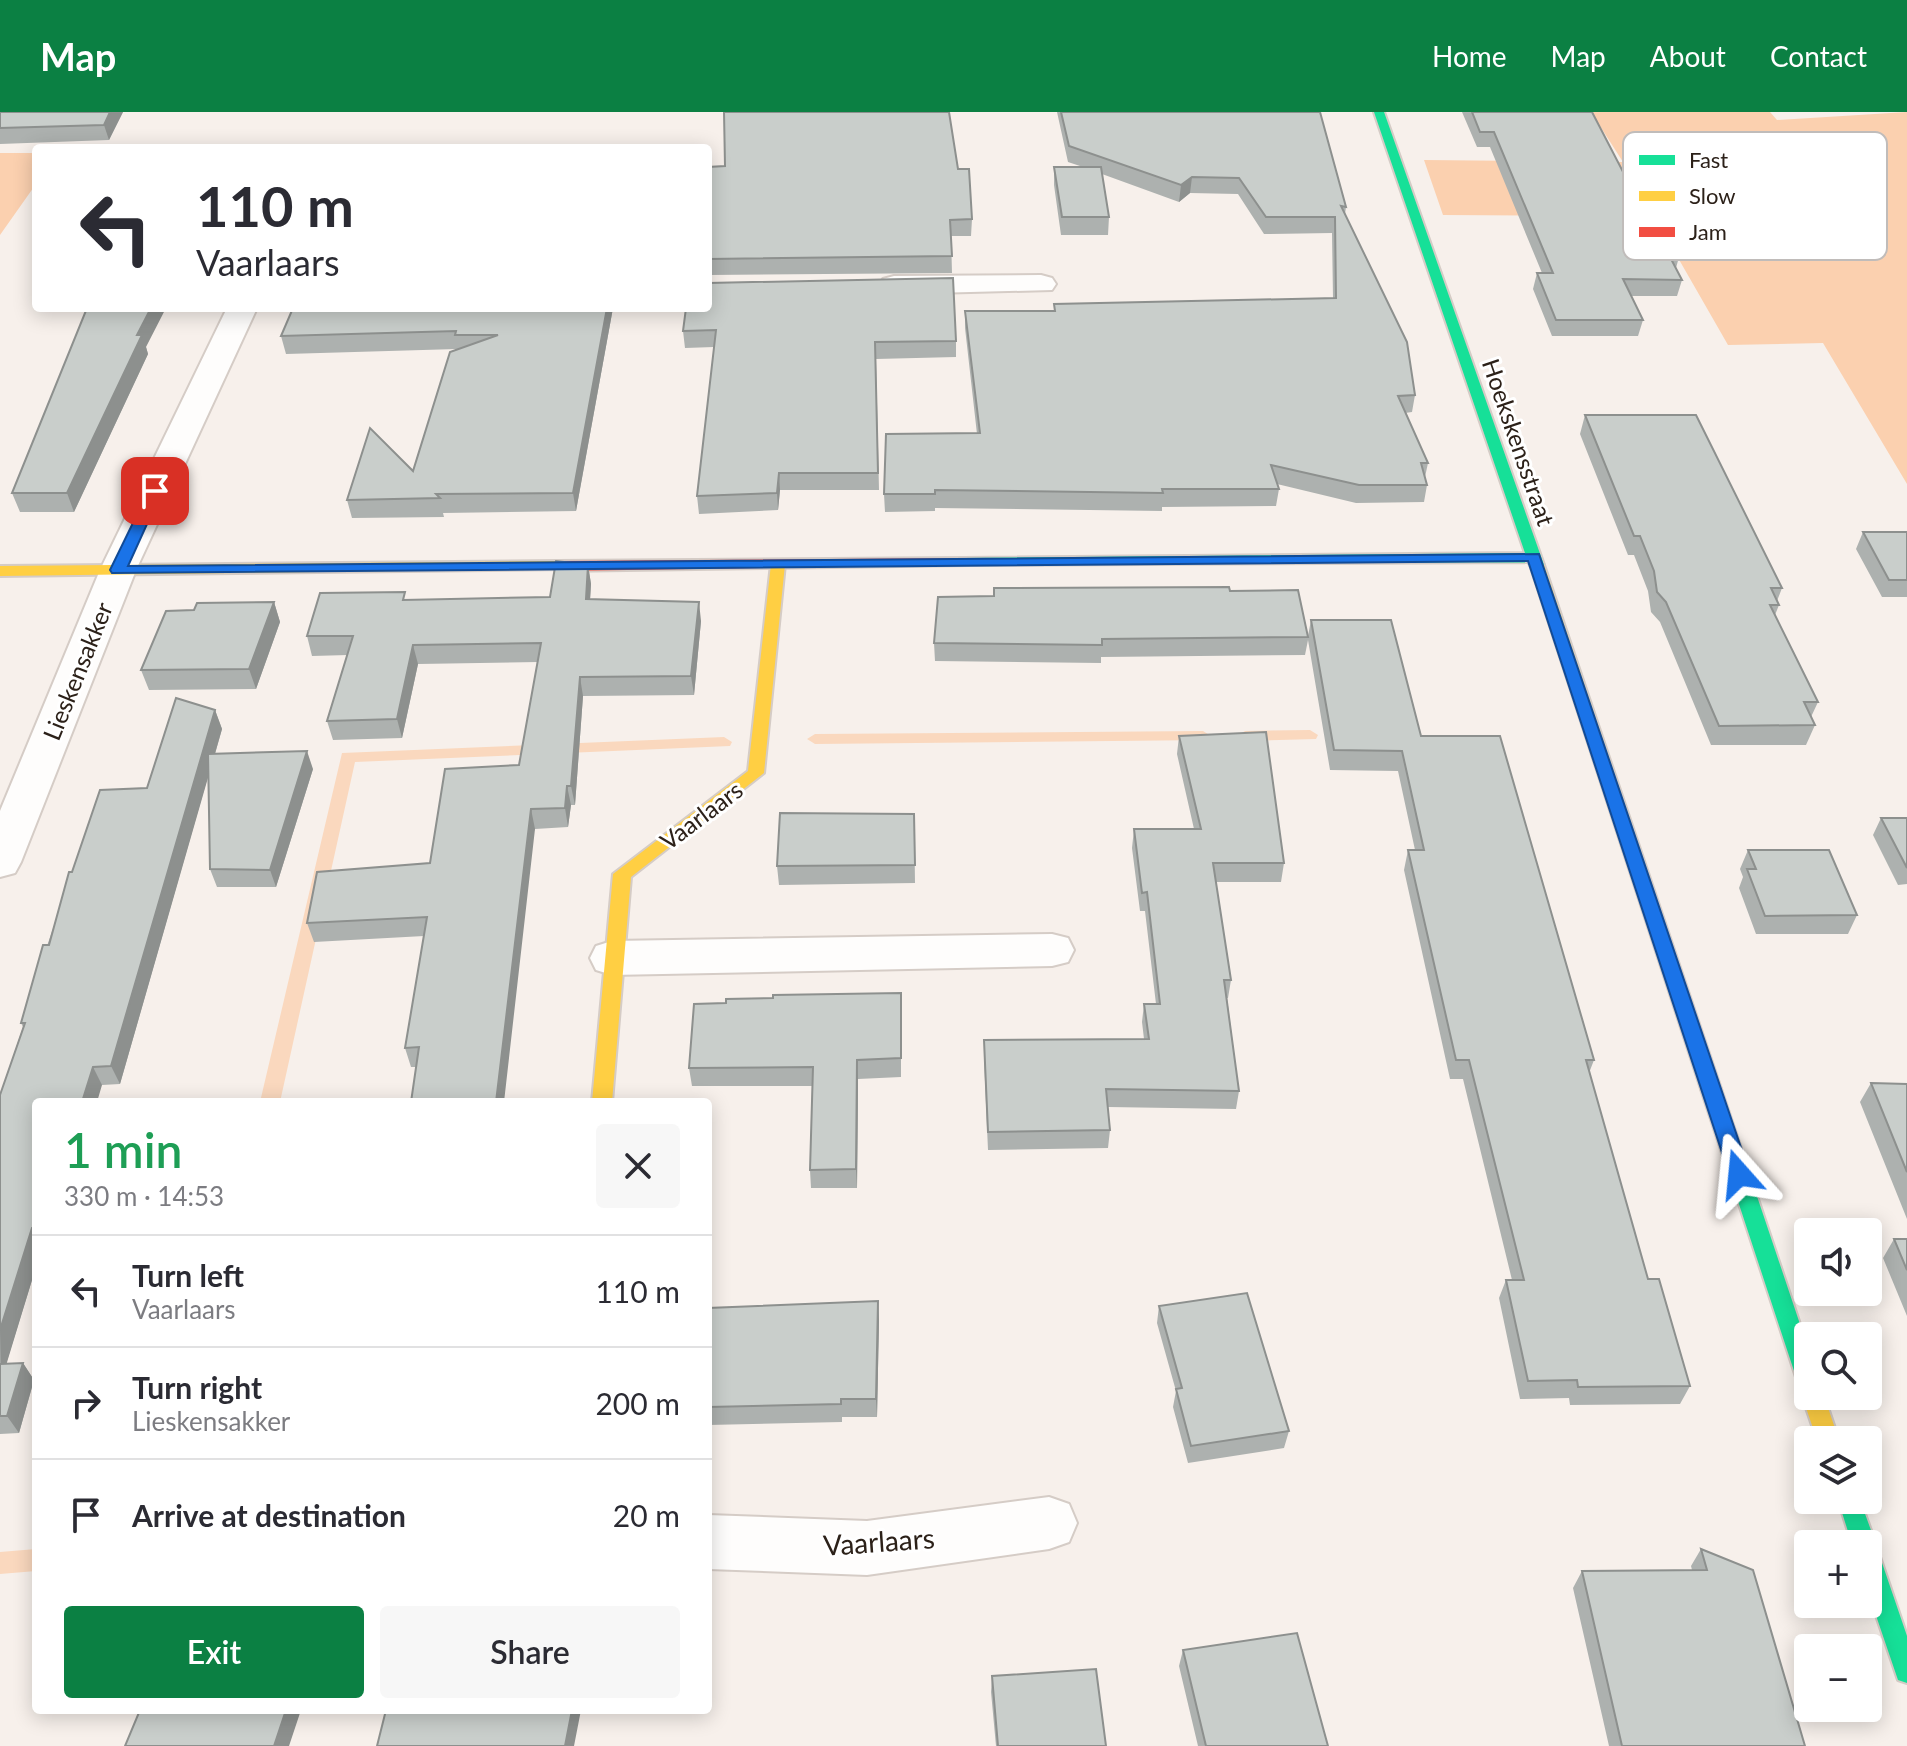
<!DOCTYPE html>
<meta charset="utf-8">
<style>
:root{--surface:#fff;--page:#f7f7f7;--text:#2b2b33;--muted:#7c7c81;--line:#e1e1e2;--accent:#0b8043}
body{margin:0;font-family:Lato,sans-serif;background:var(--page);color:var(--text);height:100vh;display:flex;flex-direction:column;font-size:30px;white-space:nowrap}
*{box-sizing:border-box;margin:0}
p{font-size:26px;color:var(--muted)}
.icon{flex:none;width:44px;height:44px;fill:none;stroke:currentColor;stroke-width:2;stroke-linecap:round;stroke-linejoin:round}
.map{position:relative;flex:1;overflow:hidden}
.details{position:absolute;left:32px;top:986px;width:680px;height:616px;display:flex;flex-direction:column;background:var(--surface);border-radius:8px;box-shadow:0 4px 20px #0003}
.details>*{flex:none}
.guide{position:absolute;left:32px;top:32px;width:680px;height:168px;border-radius:8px;box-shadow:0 4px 20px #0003;background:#fff;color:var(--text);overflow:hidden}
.controls{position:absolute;left:1794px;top:1106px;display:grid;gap:16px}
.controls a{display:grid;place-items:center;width:88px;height:88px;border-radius:8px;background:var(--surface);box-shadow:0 4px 20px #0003;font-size:40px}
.pin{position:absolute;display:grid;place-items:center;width:68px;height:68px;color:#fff;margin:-34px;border-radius:16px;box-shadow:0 4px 12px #0006}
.me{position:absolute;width:88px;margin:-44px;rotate:342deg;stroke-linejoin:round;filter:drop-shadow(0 0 6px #0008)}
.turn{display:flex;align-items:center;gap:28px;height:168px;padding:0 32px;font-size:36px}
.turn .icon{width:104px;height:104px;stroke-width:2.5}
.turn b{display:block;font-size:56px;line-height:68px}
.round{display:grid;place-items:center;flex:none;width:84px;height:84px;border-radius:8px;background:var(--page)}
.headline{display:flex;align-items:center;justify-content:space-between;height:136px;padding:0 32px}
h1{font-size:48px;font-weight:600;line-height:60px;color:#1e9e55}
.cta{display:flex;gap:16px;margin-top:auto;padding:16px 32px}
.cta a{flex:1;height:92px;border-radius:8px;background:var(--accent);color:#fff;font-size:32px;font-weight:600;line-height:92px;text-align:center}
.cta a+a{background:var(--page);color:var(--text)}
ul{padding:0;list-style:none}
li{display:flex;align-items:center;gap:24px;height:112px;padding:0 32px;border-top:2px solid var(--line)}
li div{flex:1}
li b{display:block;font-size:30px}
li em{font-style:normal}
header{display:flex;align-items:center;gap:48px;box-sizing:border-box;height:112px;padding:0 40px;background:var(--accent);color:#fff}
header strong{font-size:38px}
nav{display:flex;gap:44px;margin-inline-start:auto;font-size:28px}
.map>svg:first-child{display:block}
.green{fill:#fbd0af}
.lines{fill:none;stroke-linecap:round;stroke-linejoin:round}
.stream{fill:#fad8be;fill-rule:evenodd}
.street-casing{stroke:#d5ccc6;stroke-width:4}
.fast-casing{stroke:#d5ccc6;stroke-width:4}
.slow-casing{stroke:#d5ccc6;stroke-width:4}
.jam-casing{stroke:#d5ccc6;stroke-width:4}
.street{fill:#fefdfc;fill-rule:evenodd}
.fast{fill:#16e098;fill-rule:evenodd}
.slow{fill:#ffcf43;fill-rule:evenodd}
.jam{fill:#f24e42;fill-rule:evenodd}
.wall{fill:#adb1af}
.shaded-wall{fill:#8d908e}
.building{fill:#c9cecb;stroke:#8d908e;stroke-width:2}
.route{fill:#1a73e8;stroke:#114b97;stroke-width:2}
.labels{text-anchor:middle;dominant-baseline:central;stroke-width:6;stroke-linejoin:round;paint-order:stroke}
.street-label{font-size:24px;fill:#2c2119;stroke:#fff}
.near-street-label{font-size:28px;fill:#2c2119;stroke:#fff}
.key{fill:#fff;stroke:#c0bcba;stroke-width:2}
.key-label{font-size:22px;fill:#2c2119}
</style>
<header>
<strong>Map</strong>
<nav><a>Home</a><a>Map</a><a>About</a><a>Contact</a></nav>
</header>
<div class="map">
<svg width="1907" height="1634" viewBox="0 0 1907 1634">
<rect width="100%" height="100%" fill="#f7f0eb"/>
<path class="green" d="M 1591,0 L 1770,0 L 1777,8 L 1907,0 L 1907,372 L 1823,231 L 1728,233 L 1654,104 L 1443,103 L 1424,48 L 1623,50 Z
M 0,41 L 36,41 L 36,72 L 0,123 Z"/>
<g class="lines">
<path class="stream" d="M 1310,618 L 1318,623 L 1316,627 L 1245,629 L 1237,624 L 1245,619 Z
M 1203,619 L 1211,624 L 1209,628 L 815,632 L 807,627 L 815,622 Z
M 724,625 L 732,630 L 730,634 L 355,650 L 280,990 L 260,990 L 342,641 Z
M 36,1437 L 36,1459 L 0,1462 L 0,1440 Z"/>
<defs>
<path id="street" d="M 1041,163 L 1052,166 L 1056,172 L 1052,178 L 894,182 L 883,179 L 879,173 L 883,167 L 894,164 Z
M 227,196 L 257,196 L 136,458 L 21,750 L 15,761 L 0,765 L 0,699 L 100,458 Z
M 1052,822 L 1068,826 L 1074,838 L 1068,850 L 1052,854 L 612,863 L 596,858 L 590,846 L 596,834 L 612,829 Z
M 1049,1385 L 1069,1392 L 1077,1411 L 1069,1430 L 1049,1437 L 867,1463 L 708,1457 L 708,1403 L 867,1409 Z"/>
<path id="fast" d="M 1374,0 L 1384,0 L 1544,453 L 1542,456 L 1532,456 L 1528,450 L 959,453 L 957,450 L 964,446 L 1525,441 Z
M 1711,969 L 1718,972 L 1721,977 L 1808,1236 L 1808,1278 L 1800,1275 L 1797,1268 L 1701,977 L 1704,972 Z
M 1838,1388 L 1860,1388 L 1876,1432 L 1874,1436 L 1880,1445 L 1907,1524 L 1907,1571 L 1898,1568 L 1868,1480 L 1868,1432 L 1852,1432 Z"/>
<path id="slow" d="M 778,448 L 785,452 L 764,661 L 631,765 L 612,990 L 592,990 L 613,762 L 748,659 L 771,452 Z
M 558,449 L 565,454 L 563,457 L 0,464 L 0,454 Z
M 1537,449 L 1544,453 L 1721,977 L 1718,982 L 1704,982 L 1701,977 L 1530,453 Z
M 1808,1276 L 1808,1284 L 1824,1284 L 1839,1328 L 1817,1328 L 1802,1284 Z"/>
<path id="jam" d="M 964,446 L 971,450 L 969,453 L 558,459 L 551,454 L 558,449 Z"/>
</defs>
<use href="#street" class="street-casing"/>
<use href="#fast" class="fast-casing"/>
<use href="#slow" class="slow-casing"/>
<use href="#jam" class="jam-casing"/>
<use href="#street" class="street"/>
<use href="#fast" class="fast"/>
<use href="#slow" class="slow"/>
<use href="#jam" class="jam"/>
</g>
<path class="wall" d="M 0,0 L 123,0 L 109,28 L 0,32 Z
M 1057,0 L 1320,0 L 1346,95 L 1345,102 L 1415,283 L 1412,300 L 1405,301 L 1428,351 L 1425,365 L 1427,373 L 1424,390 L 1356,391 L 1277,372 L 1279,377 L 1276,394 L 1162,395 L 1162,399 L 935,396 L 935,399 L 885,400 L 884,382 L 977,322 L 965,216 L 965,199 L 1054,199 L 1054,192 L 1333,186 L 1332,121 L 1264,122 L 1238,82 L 1190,81 L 1179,90 L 1102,62 L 1109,105 L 1108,123 L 1061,123 L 1054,73 L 1054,55 L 1083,55 L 1068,50 Z
M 1462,0 L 1592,0 L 1635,83 L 1679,145 L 1676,156 L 1682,168 L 1677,184 L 1631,184 L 1643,208 L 1638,224 L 1552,224 L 1533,177 L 1537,161 L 1542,161 L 1490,35 L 1477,35 Z
M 708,55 L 958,57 L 972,107 L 971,124 L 951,124 L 952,161 L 708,163 Z
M 613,196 L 576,399 L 443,401 L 444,405 L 352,406 L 347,388 L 413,359 L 457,237 L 286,242 L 281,224 Z
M 686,196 L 956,229 L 956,245 L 876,247 L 879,378 L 780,378 L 778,398 L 699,402 L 697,384 L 714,235 L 685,236 L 683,219 Z
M 146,235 L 148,242 L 74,400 L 20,400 L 12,381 Z
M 1585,303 L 1782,476 L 1777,489 L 1779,493 L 1775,503 L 1818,590 L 1811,605 L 1815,613 L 1806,633 L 1711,633 L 1660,510 L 1651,500 L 1648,479 L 1634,443 L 1628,443 L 1580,322 Z
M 1863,420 L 1907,420 L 1907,485 L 1882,485 L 1856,437 Z
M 588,453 L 591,472 L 590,487 L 701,509 L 694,583 L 583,584 L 575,693 L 571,693 L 568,715 L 535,717 L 417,955 L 411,955 L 405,936 L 424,824 L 314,830 L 307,811 L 430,751 L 519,653 L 538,550 L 418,552 L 402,626 L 333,628 L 327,609 L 348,543 L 312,544 L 307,524 L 407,488 L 550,485 Z
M 1230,479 L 1308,524 L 1311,508 L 1421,624 L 1594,948 L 1589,961 L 1648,1167 L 1690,1274 L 1680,1292 L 1570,1293 L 1569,1286 L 1520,1287 L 1499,1186 L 1506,1168 L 1512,1168 L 1463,967 L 1450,967 L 1404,758 L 1408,738 L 1415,738 L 1398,659 L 1330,658 L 1308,528 L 1305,543 L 1101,545 L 1101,551 L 935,549 L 934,531 L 994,484 Z
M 274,490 L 280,510 L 256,577 L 149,578 L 141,558 L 194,498 Z
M 215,598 L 222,617 L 215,642 L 313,657 L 276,775 L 217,775 L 210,757 L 208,664 L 120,972 L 102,973 L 36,990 L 36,1155 L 6,1252 L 23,1251 L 34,1268 L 19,1321 L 0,1322 L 0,983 L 23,915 L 21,911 L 72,760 Z
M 1179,624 L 1284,751 L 1281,770 L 1216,770 L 1231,868 L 1228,886 L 1227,886 L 1239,979 L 1236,997 L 1108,995 L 1110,1018 L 1108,1036 L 988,1038 L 984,947 L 984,928 L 1144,927 L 1142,910 L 1144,892 L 1156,892 L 1145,799 L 1140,799 L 1132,736 L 1134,717 L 1194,717 L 1177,642 Z
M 914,702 L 915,771 L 779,773 L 777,754 Z
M 1881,706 L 1907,706 L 1907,772 L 1898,773 L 1873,723 Z
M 1748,738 L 1857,803 L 1848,822 L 1756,822 L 1739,776 L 1743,765 L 1740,757 Z
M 901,899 L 901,965 L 858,967 L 857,1076 L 811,1076 L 810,1058 L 812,974 L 692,974 L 689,956 Z
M 1871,971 L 1907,972 L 1907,1107 L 1860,990 Z
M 1894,1127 L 1907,1127 L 1907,1204 L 1883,1146 Z
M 878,1189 L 879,1208 L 877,1305 L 842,1305 L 842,1310 L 708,1313 L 708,1196 Z
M 1159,1194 L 1289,1319 L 1284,1336 L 1188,1351 L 1173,1295 L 1176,1279 L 1157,1211 Z
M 1701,1437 L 1805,1634 L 1609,1634 L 1573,1476 L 1582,1459 L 1692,1458 L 1691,1454 Z
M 1183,1538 L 1328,1634 L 1198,1634 L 1179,1554 Z
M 992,1564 L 1106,1634 L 996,1634 L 991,1580 Z"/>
<path class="shaded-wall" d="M 110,0 L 123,0 L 109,28 L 104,13 Z
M 1192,65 L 1190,81 L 1179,90 L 1181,73 Z
M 151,196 L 166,196 L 146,235 L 148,242 L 74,400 L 67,381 L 137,223 Z
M 607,196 L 613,196 L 576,399 L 573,381 Z
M 779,361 L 780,378 L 778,398 L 777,381 Z
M 588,453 L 591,472 L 589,506 L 586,487 Z
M 274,490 L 280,510 L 256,577 L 249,557 Z
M 699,490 L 701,509 L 694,583 L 691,564 Z
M 413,533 L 418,552 L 402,626 L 397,607 Z
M 580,565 L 583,584 L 575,693 L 571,674 Z
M 215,598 L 222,617 L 120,972 L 111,954 Z
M 307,639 L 313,657 L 276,775 L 270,758 Z
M 567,674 L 571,693 L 568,715 L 565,696 Z
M 531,697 L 535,717 L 504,990 L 496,990 Z
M 857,948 L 858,967 L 857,1076 L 856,1057 Z
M 93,955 L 102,973 L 97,990 L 82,990 Z
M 32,1116 L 36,1122 L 36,1155 L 1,1270 L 0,1218 Z
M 878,1189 L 879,1208 L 877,1305 L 876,1287 Z
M 23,1251 L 34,1268 L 19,1321 L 7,1304 Z
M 286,1598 L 301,1598 L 289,1634 L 274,1634 Z
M 572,1598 L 581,1598 L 574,1634 L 565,1634 Z"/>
<path class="building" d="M 0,0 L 110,0 L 104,13 L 0,16 Z
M 724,0 L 949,0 L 958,57 L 969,57 L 972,107 L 950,108 L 952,144 L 708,147 L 708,55 L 725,54 Z
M 1061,0 L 1320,0 L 1346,95 L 1341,94 L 1407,230 L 1415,283 L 1398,284 L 1428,351 L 1421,351 L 1427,373 L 1359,373 L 1271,353 L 1279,377 L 1162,377 L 1163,381 L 935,378 L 935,382 L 884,382 L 886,322 L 980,321 L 965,199 L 1055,199 L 1054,192 L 1336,186 L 1335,105 L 1266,105 L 1239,66 L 1192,65 L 1181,73 L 1069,34 Z
M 1472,0 L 1592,0 L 1635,83 L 1653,90 L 1679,145 L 1670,145 L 1682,168 L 1623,167 L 1643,208 L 1556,208 L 1537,161 L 1553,161 L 1494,20 L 1480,20 Z
M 1054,55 L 1101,55 L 1109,105 L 1062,105 Z
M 953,166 L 956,229 L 875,230 L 878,361 L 779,361 L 777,381 L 697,384 L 716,218 L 683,219 L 686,196 L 708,196 L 708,171 Z
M 87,196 L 151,196 L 137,223 L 142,223 L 67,381 L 12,381 Z
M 293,196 L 607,196 L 573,381 L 436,382 L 440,386 L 347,388 L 370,316 L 413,359 L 450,240 L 498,223 L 455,223 L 456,219 L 281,224 Z
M 1585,303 L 1696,303 L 1782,476 L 1771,476 L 1779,493 L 1770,493 L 1818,590 L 1804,590 L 1815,613 L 1719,614 L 1666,490 L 1657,480 L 1654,459 L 1640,424 L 1634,424 Z
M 1863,420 L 1907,420 L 1907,468 L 1889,468 Z
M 556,449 L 588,453 L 586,487 L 699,490 L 691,564 L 580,565 L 571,674 L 567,674 L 565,696 L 531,697 L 496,990 L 411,990 L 419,935 L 405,936 L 427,805 L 307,811 L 317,760 L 430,751 L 445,657 L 519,653 L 541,531 L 413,533 L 397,607 L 327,609 L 353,524 L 307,524 L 320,481 L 405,480 L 403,488 L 550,485 Z
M 1229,475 L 1230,479 L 1298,478 L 1308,525 L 1102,527 L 1102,533 L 934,531 L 938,485 L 994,484 L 994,476 Z
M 274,490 L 249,557 L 141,558 L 166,499 L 194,498 L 197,491 Z
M 1311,508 L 1391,508 L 1421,624 L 1500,624 L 1594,948 L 1586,948 L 1648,1167 L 1659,1167 L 1690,1274 L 1578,1275 L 1577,1268 L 1528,1269 L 1506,1168 L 1524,1168 L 1469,948 L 1456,948 L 1408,738 L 1424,738 L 1402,639 L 1334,638 Z
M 176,586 L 215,598 L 111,954 L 93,955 L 82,990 L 36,990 L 36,1116 L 32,1116 L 0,1218 L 0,983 L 25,911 L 21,911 L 43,833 L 49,833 L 69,760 L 72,760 L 100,678 L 147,676 Z
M 1266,620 L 1284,751 L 1213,751 L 1231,868 L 1224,868 L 1239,979 L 1106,977 L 1110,1018 L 988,1020 L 984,928 L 1149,927 L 1144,892 L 1160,892 L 1147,780 L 1142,781 L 1134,717 L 1201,717 L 1179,624 Z
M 307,639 L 270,758 L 210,757 L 208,642 Z
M 780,701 L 914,702 L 915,753 L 777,754 Z
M 1881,706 L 1907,706 L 1907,756 Z
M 1748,738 L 1829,738 L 1857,803 L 1765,804 L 1747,757 L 1756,757 Z
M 901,881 L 901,946 L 857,948 L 856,1057 L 810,1058 L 813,955 L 689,956 L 694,892 L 726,891 L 726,887 L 773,886 L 773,883 Z
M 1871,971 L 1907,972 L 1907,1060 Z
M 1894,1127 L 1907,1127 L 1907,1158 Z
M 1247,1181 L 1289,1319 L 1191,1334 L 1176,1277 L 1182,1276 L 1159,1194 Z
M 878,1189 L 876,1287 L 841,1287 L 841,1292 L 708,1295 L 708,1196 Z
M 23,1251 L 7,1304 L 0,1304 L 0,1252 Z
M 1701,1437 L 1753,1458 L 1805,1634 L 1622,1634 L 1582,1459 L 1707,1458 Z
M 1297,1521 L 1328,1634 L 1206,1634 L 1183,1538 Z
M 1096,1557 L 1106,1634 L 998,1634 L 992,1564 Z
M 140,1598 L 286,1598 L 274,1634 L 125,1634 Z
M 386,1598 L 572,1598 L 565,1634 L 377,1634 Z"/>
<path class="route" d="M 150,376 L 162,379 L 128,454 L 1539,442 L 1750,1062 L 1739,1070 L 1729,1062 L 1528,449 L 112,461 L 110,458 Z"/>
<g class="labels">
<g class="street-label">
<text transform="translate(1519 330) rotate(71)">Hoekskensstraat</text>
<text transform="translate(77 559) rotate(-68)">Lieskensakker</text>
<text transform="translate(701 703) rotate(-37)">Vaarlaars</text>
</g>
<g class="near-street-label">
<text transform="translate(879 1429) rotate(-4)">Vaarlaars</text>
</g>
</g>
<rect x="1623" y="20" width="264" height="128" rx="12" class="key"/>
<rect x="1639" y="43" width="36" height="10" fill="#16e098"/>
<rect x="1639" y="79" width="36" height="10" fill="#ffcf43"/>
<rect x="1639" y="115" width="36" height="10" fill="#f24e42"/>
<g class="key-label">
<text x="1689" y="56">Fast</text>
<text x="1689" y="92">Slow</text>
<text x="1689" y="128">Jam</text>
</g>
</svg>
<div class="controls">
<a><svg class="icon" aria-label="sound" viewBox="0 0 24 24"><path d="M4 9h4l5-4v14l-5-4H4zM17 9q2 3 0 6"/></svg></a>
<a><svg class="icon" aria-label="search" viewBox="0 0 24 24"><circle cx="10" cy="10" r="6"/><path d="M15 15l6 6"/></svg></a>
<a><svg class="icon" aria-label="layers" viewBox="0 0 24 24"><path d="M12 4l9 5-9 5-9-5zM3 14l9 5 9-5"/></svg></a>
<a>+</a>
<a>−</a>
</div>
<div class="pin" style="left:155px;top:379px;background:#d93025"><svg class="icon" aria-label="arrive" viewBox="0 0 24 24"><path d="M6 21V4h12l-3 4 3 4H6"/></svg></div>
<svg class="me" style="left:1739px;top:1062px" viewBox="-20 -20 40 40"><path d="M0-17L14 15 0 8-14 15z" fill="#1a73e8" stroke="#fff" stroke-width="4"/></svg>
<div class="guide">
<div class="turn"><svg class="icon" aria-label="left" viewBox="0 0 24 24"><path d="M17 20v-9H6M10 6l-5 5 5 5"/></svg><div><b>110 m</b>Vaarlaars</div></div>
</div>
<section class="details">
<div class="headline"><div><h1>1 min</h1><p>330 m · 14:53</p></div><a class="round"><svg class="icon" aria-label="close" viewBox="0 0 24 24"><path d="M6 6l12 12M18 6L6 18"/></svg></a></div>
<ul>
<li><svg class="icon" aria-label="left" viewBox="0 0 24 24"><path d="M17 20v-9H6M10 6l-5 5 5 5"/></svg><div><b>Turn left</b><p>Vaarlaars</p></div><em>110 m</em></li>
<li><svg class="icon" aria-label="right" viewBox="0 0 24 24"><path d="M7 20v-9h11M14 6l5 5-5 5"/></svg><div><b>Turn right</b><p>Lieskensakker</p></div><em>200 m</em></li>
<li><svg class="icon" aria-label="arrive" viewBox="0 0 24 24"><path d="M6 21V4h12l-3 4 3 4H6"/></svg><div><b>Arrive at destination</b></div><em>20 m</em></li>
</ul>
<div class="cta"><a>Exit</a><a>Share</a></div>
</section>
</div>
